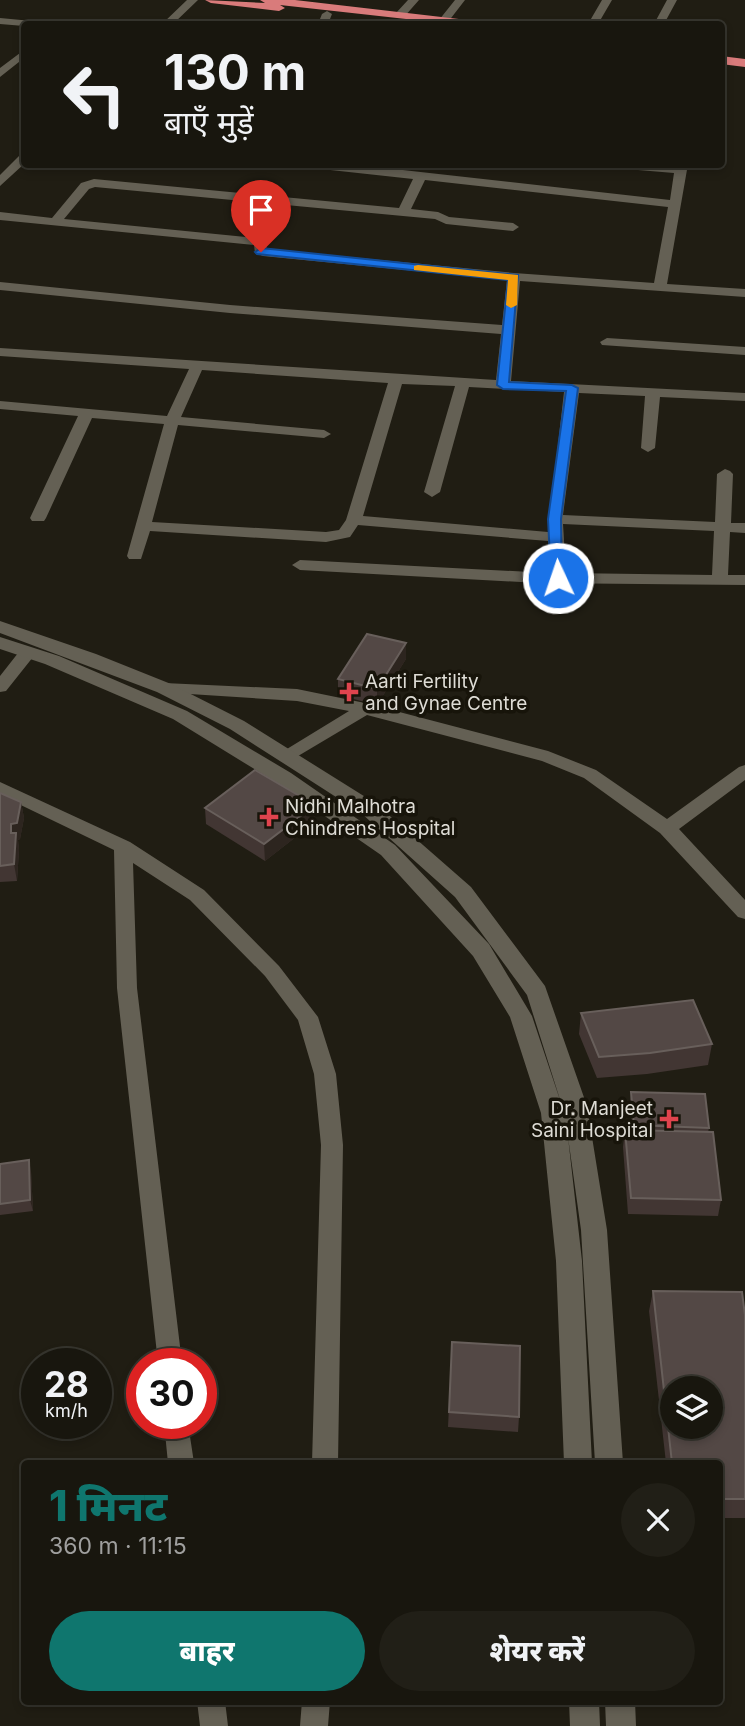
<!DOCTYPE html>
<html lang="hi">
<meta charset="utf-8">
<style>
:root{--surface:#18160e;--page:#211f17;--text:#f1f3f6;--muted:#9f9f9e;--line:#36352e;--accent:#0f766e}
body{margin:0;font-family:Inter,"Noto Sans Devanagari",sans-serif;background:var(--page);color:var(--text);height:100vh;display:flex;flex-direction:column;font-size:26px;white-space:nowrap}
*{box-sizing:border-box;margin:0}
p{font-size:23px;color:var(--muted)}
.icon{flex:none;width:38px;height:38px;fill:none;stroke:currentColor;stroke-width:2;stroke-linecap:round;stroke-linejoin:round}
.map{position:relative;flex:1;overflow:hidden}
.panel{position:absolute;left:21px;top:1460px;width:702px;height:245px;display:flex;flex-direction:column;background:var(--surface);border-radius:7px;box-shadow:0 4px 10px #0003,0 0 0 2px var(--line)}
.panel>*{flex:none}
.banner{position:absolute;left:21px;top:21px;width:704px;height:147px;border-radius:7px;box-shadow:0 4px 10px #0003,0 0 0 2px var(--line);background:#18160e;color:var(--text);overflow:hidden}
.fabs{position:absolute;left:660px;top:1376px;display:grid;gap:14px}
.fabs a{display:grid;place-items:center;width:63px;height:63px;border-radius:50%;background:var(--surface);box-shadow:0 4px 10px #0003,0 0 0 2px var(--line);font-size:35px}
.speed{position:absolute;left:21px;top:1348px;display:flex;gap:14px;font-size:35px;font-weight:700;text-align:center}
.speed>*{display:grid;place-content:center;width:91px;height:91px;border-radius:50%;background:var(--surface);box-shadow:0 4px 10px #0003,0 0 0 2px var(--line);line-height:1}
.speed small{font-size:18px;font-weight:400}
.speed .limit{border:10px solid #d22;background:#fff;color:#111}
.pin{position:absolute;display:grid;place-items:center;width:60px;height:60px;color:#fff;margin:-72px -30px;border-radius:50% 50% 50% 0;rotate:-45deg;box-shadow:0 0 7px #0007}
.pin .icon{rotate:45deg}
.me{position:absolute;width:77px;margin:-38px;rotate:357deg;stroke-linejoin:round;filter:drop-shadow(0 0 5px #0008)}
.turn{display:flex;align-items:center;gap:24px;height:147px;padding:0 28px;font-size:32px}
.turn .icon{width:91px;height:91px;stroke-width:2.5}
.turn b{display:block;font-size:49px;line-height:60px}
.round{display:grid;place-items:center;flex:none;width:74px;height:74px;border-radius:37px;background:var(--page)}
.summary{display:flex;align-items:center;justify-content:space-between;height:119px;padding:0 28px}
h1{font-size:42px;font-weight:800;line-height:52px;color:var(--accent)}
.primary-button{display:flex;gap:14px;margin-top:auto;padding:14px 28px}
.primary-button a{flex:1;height:80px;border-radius:42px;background:var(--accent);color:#fff;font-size:28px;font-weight:800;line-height:80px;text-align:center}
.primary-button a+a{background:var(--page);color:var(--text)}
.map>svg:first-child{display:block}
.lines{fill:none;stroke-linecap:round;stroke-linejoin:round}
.street{fill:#646054;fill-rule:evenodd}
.secondary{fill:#646054;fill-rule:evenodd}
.highway{fill:#d97b7b;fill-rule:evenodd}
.wall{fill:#423633}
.shaded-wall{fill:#2d251f}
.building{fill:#534845;stroke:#685f5b;stroke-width:2;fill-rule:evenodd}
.route{fill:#1a73e8;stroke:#114b97;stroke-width:2}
.slow{fill:#f59e0b}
.health-dot{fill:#e0444e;stroke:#17140a;stroke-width:2.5}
.labels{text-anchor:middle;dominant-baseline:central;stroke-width:7;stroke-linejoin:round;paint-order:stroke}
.poi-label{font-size:19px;fill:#dedcd5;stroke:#17140a;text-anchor:start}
</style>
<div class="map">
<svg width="745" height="1726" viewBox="0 0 745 1726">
<rect width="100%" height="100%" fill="#201d13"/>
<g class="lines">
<path class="street" d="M 187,0 L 198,0 L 173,24 L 162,24 Z
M 408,0 L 419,0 L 404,17 L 396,17 L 396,13 Z
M 455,0 L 465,0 L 448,22 L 440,22 L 439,20 Z
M 602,0 L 612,0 L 598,24 L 588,24 Z
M 667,0 L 677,0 L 664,24 L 654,24 Z
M 327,11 L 332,14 L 328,24 L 318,24 L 322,14 Z
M 0,18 L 32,21 L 37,24 L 24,26 L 0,24 Z
M 24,50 L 24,58 L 0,77 L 0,68 Z
M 20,155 L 24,155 L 24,164 L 0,186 L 0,175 Z
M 306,164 L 349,164 L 670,200 L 674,173 L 614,168 L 608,164 L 688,164 L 667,284 L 745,289 L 745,297 L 520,281 L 511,381 L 745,393 L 745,401 L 660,397 L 655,448 L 648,452 L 641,448 L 645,396 L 579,393 L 563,515 L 715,522 L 717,474 L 725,469 L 730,471 L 733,474 L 731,523 L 745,523 L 745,533 L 730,532 L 728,575 L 745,575 L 745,585 L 538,583 L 300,570 L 292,565 L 300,560 L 550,573 L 548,541 L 358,525 L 350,537 L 326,542 L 150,531 L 141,559 L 129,559 L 127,556 L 164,424 L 92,418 L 46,518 L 44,521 L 32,521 L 30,518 L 78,416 L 0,409 L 0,401 L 167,416 L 189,369 L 0,356 L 0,348 L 496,380 L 501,334 L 230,313 L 0,290 L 0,282 L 230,305 L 502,325 L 507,280 L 263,256 L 255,253 L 254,245 L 0,220 L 0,212 L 52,218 L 81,183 L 94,179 L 399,208 L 413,179 L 312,168 ZM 425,180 L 668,207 L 654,283 L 514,273 L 267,249 L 265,242 L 257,238 L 64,219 L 89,189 L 95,187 L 403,216 L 435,219 L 446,224 L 513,231 L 519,227 L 513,223 L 449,217 L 438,212 L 411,209 ZM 202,370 L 388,383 L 346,520 L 339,530 L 326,532 L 152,522 L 178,425 L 324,438 L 331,434 L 324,430 L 181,417 ZM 402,384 L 455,386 L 424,492 L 432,497 L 440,492 L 469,387 L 564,392 L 548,532 L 363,516 ZM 563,524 L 714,531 L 712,575 L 566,573 Z
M 607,338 L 745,347 L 745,355 L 602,345 L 600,342 Z
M 28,647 L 37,652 L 6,691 L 0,692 L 0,676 L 22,648 Z
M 164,683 L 297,689 L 365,703 L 548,751 L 596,770 L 667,819 L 739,767 L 745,765 L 745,780 L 679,829 L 745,900 L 745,919 L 738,917 L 660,833 L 584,778 L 542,761 L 367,715 L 288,762 L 279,756 L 282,752 L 349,711 L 297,701 L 158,692 L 155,688 L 158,684 Z
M 0,782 L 130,842 L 204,890 L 279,966 L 318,1017 L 336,1074 L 343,1145 L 338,1463 L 312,1463 L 321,1145 L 314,1074 L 298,1020 L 265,976 L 190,900 L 133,863 L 137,988 L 182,1363 L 158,1363 L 117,988 L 114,850 L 0,795 Z
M 164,1423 L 188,1423 L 194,1463 L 168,1463 Z
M 197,1701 L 225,1701 L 228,1726 L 200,1726 Z
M 302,1701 L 330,1701 L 328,1726 L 300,1726 Z"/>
<path class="secondary" d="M 0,621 L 96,654 L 171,684 L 244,721 L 375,803 L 471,887 L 545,986 L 587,1106 L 607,1230 L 623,1463 L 595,1463 L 581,1230 L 568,1137 L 582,1261 L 592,1463 L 564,1463 L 556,1261 L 541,1113 L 510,1017 L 473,956 L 381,855 L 277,783 L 173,719 L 45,664 L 0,649 L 0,637 L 59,656 L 187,711 L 291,773 L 395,845 L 489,944 L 532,1016 L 563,1109 L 527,995 L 455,897 L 361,813 L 230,729 L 157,692 L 0,633 Z
M 569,1701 L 599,1701 L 600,1726 L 570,1726 Z
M 605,1701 L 635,1701 L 636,1726 L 606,1726 Z"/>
<path class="highway" d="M 205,0 L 265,3 L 260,0 L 295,0 L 476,21 L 482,24 L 451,24 L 280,5 L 285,8 L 279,11 L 211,3 Z
M 721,56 L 745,59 L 745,67 L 721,64 Z"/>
</g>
<path class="wall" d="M 406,643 L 406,659 L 377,705 L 338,695 L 338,679 Z
M 0,793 L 21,802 L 24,818 L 20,839 L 18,840 L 19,850 L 17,881 L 0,882 Z
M 315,805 L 315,822 L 265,861 L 206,824 L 205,808 Z
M 581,1013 L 712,1044 L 708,1065 L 647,1074 L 597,1078 L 579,1034 Z
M 631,1092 L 709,1128 L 708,1132 L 721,1200 L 718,1216 L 628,1214 L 623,1147 L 625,1130 L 632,1130 L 630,1103 Z
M 0,1164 L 31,1171 L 33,1211 L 0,1215 Z
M 653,1291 L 745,1315 L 745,1518 L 719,1518 L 719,1463 L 666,1463 L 649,1311 Z
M 452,1342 L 519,1417 L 518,1432 L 448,1427 Z"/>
<path class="shaded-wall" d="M 406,643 L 406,659 L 377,705 L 377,689 Z
M 21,802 L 24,818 L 20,839 L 18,840 L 19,850 L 17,881 L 14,864 L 11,824 Z
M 315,805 L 315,822 L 265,861 L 264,844 Z
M 29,1160 L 31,1171 L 33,1211 L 30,1200 Z"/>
<path class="building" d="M 367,634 L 406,643 L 377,689 L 338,679 Z
M 255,770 L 315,805 L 264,844 L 205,808 Z
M 0,793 L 21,802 L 17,823 L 11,824 L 11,833 L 16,833 L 14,864 L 0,866 Z
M 693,1000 L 712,1044 L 650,1053 L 599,1057 L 581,1013 Z
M 631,1092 L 705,1094 L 709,1128 L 634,1125 Z
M 625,1130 L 713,1132 L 721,1200 L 631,1198 Z
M 29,1160 L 30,1200 L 0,1204 L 0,1164 Z
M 653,1291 L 742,1292 L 745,1315 L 745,1499 L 719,1499 L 719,1463 L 672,1463 ZM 672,1388 L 710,1388 L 710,1426 L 672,1426 Z
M 452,1342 L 520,1346 L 519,1417 L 449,1412 Z"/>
<path class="route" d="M 261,248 L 518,275 L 509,382 L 572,385 L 578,388 L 561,519 L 562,581 L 553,581 L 551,578 L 548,519 L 566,391 L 503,389 L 497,385 L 508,280 L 257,254 L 255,252 Z"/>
<path class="slow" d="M 418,265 L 518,275 L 517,305 L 511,308 L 506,305 L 508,280 L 414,270 L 414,266 Z"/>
<g class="health-dot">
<path d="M345.5 681.5h7v7h7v7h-7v7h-7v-7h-7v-7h7z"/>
<path d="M265.5 806.5h7v7h7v7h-7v7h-7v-7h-7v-7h7z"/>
<path d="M665.5 1108.5h7v7h7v7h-7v7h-7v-7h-7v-7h7z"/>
</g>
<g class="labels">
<g class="poi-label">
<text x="365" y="681">Aarti Fertility<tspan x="365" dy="22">and Gynae Centre</tspan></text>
<text x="285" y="806">Nidhi Malhotra<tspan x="285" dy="22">Chindrens Hospital</tspan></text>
<text x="653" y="1108" text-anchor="end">Dr. Manjeet<tspan x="653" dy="22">Saini Hospital</tspan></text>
</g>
</g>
</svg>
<div class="fabs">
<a><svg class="icon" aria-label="layers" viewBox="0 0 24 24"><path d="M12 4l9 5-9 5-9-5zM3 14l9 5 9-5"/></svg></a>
</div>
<div class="speed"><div>28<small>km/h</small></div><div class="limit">30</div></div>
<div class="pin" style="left:261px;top:252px;background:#d93025"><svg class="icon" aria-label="arrive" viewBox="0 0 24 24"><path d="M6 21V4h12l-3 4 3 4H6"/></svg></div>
<svg class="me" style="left:558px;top:578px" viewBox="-20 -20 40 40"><circle r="17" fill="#1a73e8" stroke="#fff" stroke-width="3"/><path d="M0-11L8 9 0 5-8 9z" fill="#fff"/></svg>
<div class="banner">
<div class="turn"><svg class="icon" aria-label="left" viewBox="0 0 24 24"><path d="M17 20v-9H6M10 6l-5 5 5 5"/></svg><div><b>130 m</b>बाएँ मुड़ें</div></div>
</div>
<section class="panel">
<div class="summary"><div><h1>1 मिनट</h1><p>360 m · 11:15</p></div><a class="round"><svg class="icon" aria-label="close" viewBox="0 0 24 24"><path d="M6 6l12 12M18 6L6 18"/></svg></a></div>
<div class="primary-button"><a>बाहर</a><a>शेयर करें</a></div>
</section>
</div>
